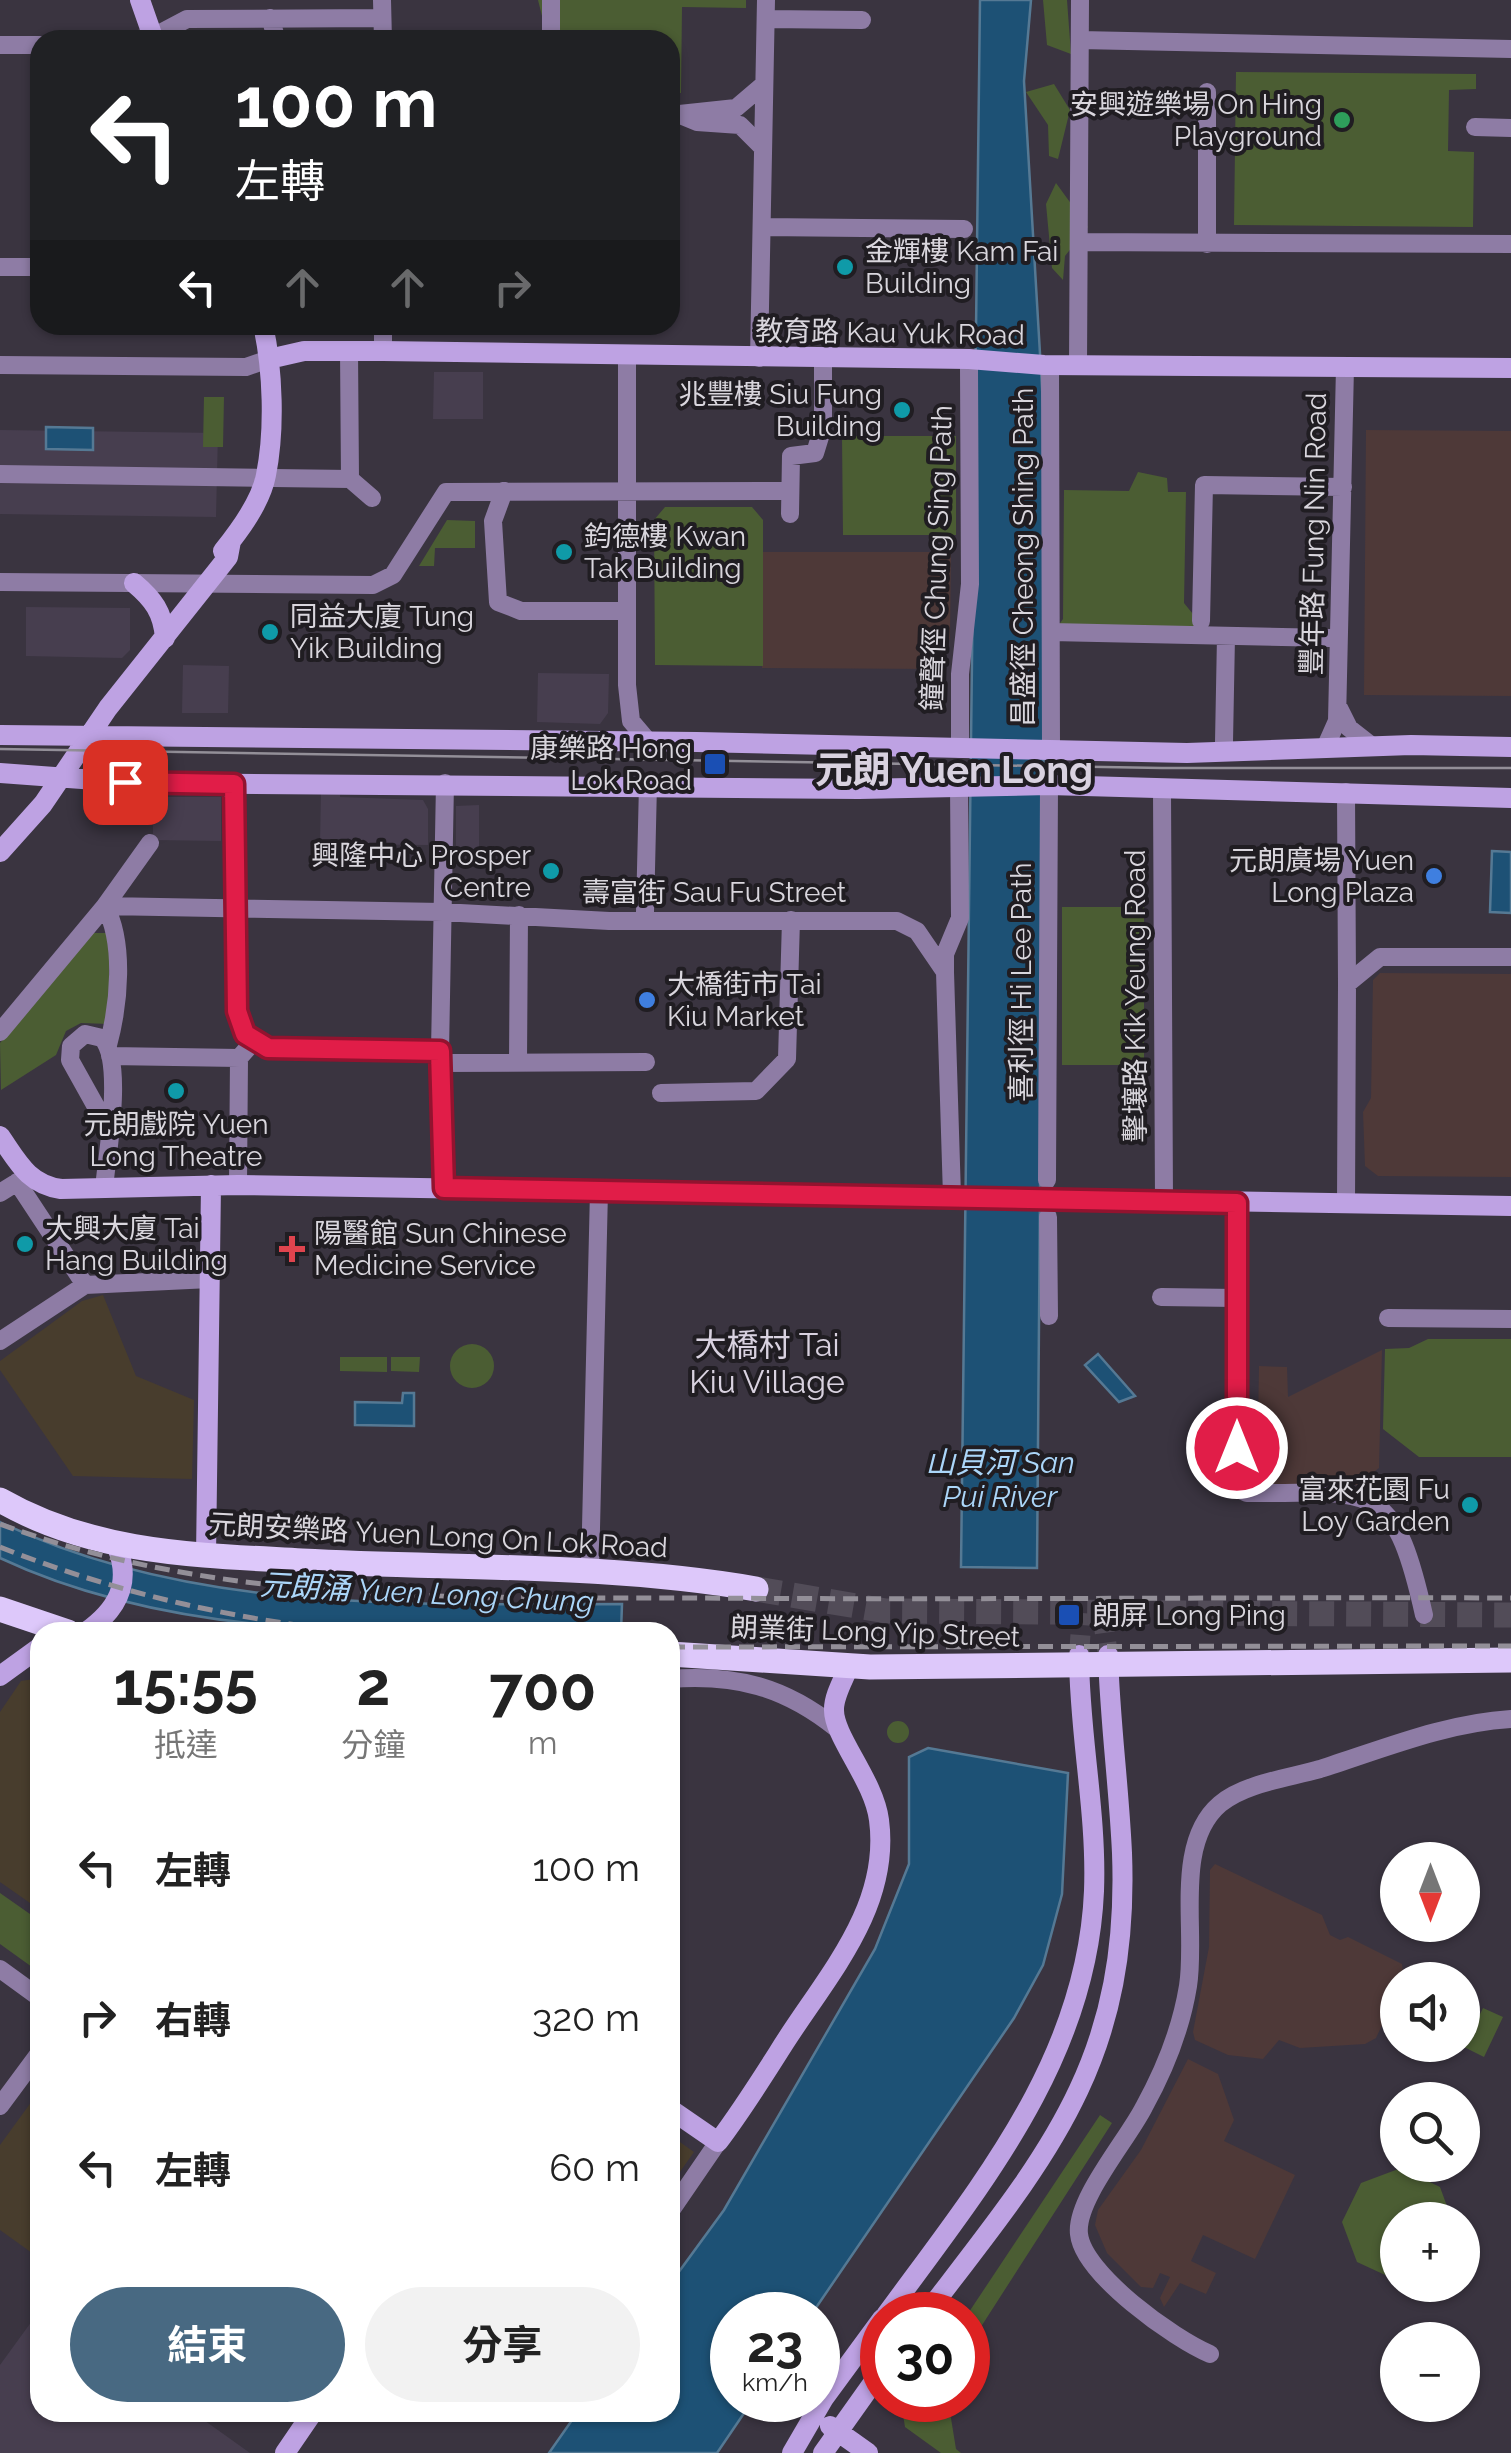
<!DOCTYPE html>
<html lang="zh-TW">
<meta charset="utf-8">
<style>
:root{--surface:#fff;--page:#f2f2f2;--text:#222;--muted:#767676;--accent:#486982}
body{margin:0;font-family:Raleway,"Noto Sans TC",sans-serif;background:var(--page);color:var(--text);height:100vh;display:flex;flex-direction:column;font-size:38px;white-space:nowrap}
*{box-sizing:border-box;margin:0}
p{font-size:32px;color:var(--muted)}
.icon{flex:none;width:55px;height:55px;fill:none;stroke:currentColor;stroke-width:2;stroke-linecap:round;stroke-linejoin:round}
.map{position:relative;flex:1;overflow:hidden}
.drawer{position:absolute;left:30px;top:1622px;width:650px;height:800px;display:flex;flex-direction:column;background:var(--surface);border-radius:30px;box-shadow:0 2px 8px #0004}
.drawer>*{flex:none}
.guide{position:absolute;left:30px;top:30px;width:650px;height:305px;border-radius:30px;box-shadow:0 2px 8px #0004;background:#202124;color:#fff;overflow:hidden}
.needle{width:65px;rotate:180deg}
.buttons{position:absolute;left:1380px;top:1842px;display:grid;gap:20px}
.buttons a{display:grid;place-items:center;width:100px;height:100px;border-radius:50%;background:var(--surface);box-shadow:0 2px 8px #0004;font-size:50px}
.speed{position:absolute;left:710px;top:2292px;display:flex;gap:20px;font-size:50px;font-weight:700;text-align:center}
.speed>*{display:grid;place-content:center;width:130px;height:130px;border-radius:50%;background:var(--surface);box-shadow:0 2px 8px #0004;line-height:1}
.speed small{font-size:25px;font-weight:400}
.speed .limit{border:15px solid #d22;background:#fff;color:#111}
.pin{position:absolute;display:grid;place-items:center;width:85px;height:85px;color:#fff;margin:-42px;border-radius:20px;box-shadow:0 5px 15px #0006}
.me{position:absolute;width:110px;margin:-55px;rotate:0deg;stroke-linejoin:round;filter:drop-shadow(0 0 8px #0008)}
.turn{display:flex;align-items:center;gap:35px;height:210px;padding:0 40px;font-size:45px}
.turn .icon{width:130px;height:130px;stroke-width:2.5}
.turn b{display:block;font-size:70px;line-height:85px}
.lanes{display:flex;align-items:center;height:95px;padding:0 40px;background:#0003;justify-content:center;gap:50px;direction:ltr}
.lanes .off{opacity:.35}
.eta{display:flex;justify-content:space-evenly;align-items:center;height:170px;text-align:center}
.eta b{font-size:60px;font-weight:700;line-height:70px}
.action{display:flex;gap:20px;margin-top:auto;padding:20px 40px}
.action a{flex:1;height:115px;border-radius:60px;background:var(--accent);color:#fff;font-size:40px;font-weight:700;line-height:115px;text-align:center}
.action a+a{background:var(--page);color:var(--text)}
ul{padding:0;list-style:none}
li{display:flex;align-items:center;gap:30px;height:150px;padding:0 40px}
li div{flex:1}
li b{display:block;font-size:38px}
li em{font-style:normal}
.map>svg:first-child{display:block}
.built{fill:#473e4f}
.industrial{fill:#483d2d}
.education{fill:#4e3938}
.green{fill:#4b5d33}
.water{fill:#1d5175;stroke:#557994;stroke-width:2.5}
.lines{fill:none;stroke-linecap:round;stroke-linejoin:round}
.secondary-tunnel{stroke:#524c58;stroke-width:20;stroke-dasharray:20 10;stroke-linecap:butt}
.primary-tunnel{stroke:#524c58;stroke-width:25;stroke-dasharray:25 12;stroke-linecap:butt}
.street{stroke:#8e7ca5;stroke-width:18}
.secondary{stroke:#bea2e3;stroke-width:20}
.primary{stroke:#ddc8fa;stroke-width:25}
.tram{stroke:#938f98;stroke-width:2.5}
.rail{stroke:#938f98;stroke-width:5;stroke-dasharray:15 8;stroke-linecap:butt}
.route-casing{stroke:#92132f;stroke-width:25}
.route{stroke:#e11d48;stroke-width:18}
.leisure-dot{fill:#2e9e5b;stroke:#201d22;stroke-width:4}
.culture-dot{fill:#0f9aa8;stroke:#201d22;stroke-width:4}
.transit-dot{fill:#1a4fb4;stroke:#201d22;stroke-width:4}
.shop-dot{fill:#3f7fe0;stroke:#201d22;stroke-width:4}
.health-dot{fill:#e0444e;stroke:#201d22;stroke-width:4}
.labels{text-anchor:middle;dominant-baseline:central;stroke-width:8;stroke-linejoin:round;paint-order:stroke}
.poi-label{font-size:28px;fill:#d9d6dd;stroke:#201d22;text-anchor:start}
.street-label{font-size:28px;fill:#d9d6dd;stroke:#201d22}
.water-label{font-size:30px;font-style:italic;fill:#abd6f9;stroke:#201d22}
.quarter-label{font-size:32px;fill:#d9d2e0;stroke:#201d22}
.district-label{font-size:38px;font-weight:bold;fill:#d9d2e0;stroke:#201d22}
</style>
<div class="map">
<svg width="1511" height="2453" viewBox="0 0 1511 2453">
<rect width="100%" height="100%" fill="#3a3440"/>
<path class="built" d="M 434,372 L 483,372 L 483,419 L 433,419 Z
M 0,430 L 218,433 L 216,517 L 0,514 Z
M 26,607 L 130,608 L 130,650 L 122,658 L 26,656 Z
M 183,665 L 229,666 L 228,713 L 182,713 Z
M 538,673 L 609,674 L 608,713 L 600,724 L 537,722 Z
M 321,791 L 340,792 L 340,797 L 423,800 L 428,809 L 428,845 L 320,844 Z
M 153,797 L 221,797 L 221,841 L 153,840 Z
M 479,805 L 479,852 L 456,852 L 456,806 Z
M 40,2310 L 40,2412 L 194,2413 L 250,2453 L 0,2453 L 0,2365 Z"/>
<path class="industrial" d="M 103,1295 L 136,1376 L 194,1400 L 192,1479 L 73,1476 L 0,1370 L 0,1361 L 82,1301 Z
M 40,1678 L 40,1910 L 0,1882 L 0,1712 L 21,1681 Z
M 40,2090 L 40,2257 L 39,2258 L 0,2230 L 0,2145 Z
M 670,2135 L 694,2152 L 670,2186 Z"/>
<path class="education" d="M 1366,430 L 1511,431 L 1511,696 L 1364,695 Z
M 762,552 L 951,552 L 950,638 L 939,669 L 762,668 Z
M 1380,973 L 1511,974 L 1511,1177 L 1378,1176 L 1365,1166 L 1363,1112 L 1371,1098 L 1373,980 Z
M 1382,1350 L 1379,1468 L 1357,1485 L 1257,1485 L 1259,1366 L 1287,1367 L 1288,1397 Z
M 1215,1864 L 1322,1915 L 1330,1935 L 1340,1940 L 1348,1937 L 1402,1964 L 1404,1980 L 1398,1980 L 1397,1993 L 1376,2038 L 1365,2044 L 1300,2048 L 1279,2040 L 1263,2059 L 1228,2055 L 1195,2040 L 1193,2032 L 1209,1947 L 1210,1870 Z
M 1188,2059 L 1218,2074 L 1234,2120 L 1224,2141 L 1295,2175 L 1255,2259 L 1203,2235 L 1191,2261 L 1216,2273 L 1206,2294 L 1180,2283 L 1164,2307 L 1160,2298 L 1170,2277 L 1160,2273 L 1153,2288 L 1141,2287 L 1107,2253 L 1095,2225 L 1098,2210 L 1141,2150 Z"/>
<path class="green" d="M 538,0 L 746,0 L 746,8 L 682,7 L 681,93 L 670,93 L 670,40 L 548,40 Z
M 1043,0 L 1067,0 L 1071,54 L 1047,45 Z
M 1236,72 L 1476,74 L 1476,89 L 1449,90 L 1448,151 L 1474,152 L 1473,227 L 1234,225 Z
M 1054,84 L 1070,110 L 1058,159 L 1049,156 L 1048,125 L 1026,92 Z
M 1056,183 L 1088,227 L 1065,256 L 1063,280 L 1052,268 L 1046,204 Z
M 204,397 L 224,397 L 223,447 L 203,447 Z
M 842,436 L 956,436 L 956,535 L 843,535 Z
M 1138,472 L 1167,478 L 1168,492 L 1186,492 L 1184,603 L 1201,624 L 1196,641 L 1058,626 L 1063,619 L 1064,490 L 1129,491 Z
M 665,507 L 752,507 L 763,520 L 763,666 L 655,665 L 654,520 Z
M 447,520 L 475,521 L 475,548 L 435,548 L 434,566 L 419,566 Z
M 1062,907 L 1144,907 L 1144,1065 L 1062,1065 Z
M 91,933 L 109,933 L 109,1024 L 81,1023 L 66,1031 L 56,1055 L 1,1090 L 0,1043 Z
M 1428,1339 L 1511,1339 L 1511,1457 L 1419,1457 L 1383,1429 L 1385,1349 L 1409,1348 Z
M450 1366a22 22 0 1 1 44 0a22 22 0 1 1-44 0Z
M 340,1357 L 387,1357 L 387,1372 L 340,1371 Z
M 391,1357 L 420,1357 L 419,1372 L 391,1371 Z
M887 1732a11 11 0 1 1 22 0a11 11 0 1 1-22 0Z
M 0,1893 L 40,1921 L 40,1967 L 32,1967 L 0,1944 Z
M 1483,2008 L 1503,2017 L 1484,2057 L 1464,2047 Z
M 1100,2115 L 1112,2123 L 968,2347 L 967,2315 Z
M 1401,2168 L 1440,2187 L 1452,2220 L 1398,2220 L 1396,2280 L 1357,2262 L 1342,2222 L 1361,2183 Z
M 908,2400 L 948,2400 L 956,2449 L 961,2453 L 941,2453 L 905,2427 L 902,2408 Z"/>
<path class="water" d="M 980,0 L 1031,0 L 1024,81 L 1046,456 L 1037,1568 L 961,1567 Z
M 46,427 L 93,428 L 93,450 L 46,449 Z
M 1492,851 L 1511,852 L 1511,913 L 1490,912 Z
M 1098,1354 L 1135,1396 L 1119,1402 L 1085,1365 Z
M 403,1393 L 414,1393 L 414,1426 L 355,1425 L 355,1402 L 402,1403 Z
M 0,1522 C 190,1614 415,1604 622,1604 L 621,1632 C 418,1632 189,1647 0,1558 Z
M 928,1748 L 1068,1773 L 1062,1894 L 1043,1965 L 1014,2018 L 811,2315 L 732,2315 L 732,2400 L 753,2400 L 717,2453 L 549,2453 L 577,2413 L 670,2412 L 670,2284 L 724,2210 L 875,1949 L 909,1864 L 909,1757 Z"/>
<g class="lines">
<path class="secondary-tunnel" d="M 1102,1613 L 1108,1655
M 1079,1655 L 1082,1613"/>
<path class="primary-tunnel" d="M 756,1589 L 886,1611 L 1511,1615"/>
<path class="street" d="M 382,0 L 383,40
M 551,0 L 551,40
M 270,18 L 277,40
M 766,19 L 862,20
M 132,40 L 153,37 L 187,19 L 382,18
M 1080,40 L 1511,49
M 0,45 L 40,45
M 670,115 L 736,108 L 763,85
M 680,115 L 697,122 L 740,125 L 762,147
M 1475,127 L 1511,128
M 762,227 L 964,229
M 1079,242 L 1511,244
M 1207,244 L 1207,92
M 0,267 L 40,267
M 349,351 L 350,479
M 383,351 L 383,325
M 627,355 L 627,685 L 631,721 L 648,741
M 759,358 L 766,0
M 0,365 L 246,367 L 269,359
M 1050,365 L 1051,750
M 1078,365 L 1080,0
M 0,474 L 350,479 L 372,498
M 504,491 L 493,521 L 498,602 L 521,611 L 626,611
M 790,514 L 791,456 L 815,453 L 823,427 L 823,359
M 0,582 L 373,585 L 393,575 L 446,492 L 790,491
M 1201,621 L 1204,485 L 1343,487
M 1051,632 L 1330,638
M 1339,708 L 1349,728 L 1372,746
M 1224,742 L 1226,636
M 1325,748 L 1337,721 L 1345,367
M 960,749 L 960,674 L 970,584 L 969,368
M 233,784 L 237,1011 L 245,1034 L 269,1048 L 440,1051
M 1162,791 L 1164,1200
M 1346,792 L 1347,984
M 645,912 L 648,784
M 945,972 L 945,954 L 960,918 L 959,785
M 0,1032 L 105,906 L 150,843
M 108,1045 C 119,1005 125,943 105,906 L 442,912 L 609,921 L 897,921 L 917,931 L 945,972 L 952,1196
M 110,1056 L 239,1058 L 254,1041
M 518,1062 L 519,915
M 440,1063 L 646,1062
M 661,1093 L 756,1091 L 787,1059 L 791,920
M 1047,1180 L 1049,785
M 17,1182 L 85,1285
M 238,1185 L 239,1058
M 104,1188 C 107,1155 124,1061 102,1038 L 85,1034 L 71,1046 L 70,1060 L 109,1130
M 444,1188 L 440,1051 L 445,783
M 0,1193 L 27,1176
M 1237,1203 L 1238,1489 L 1247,1493 C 1373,1494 1393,1477 1424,1615
M 1346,1204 L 1347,984 L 1380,957 L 1511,957
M 1048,1217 L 1049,1316
M 1161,1297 L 1236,1298
M 1388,1318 L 1511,1319
M 0,1341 L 85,1285 L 210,1279
M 590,1570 L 599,1191
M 670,1679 C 736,1674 785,1687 836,1728
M 0,1969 L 40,1998
M 0,2106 L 40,2052
M 670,2212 L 718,2142
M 1210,2354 C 1174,2339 1083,2274 1079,2234 C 1075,2200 1128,2139 1144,2107 C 1165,2069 1181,2029 1188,1986 C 1197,1931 1173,1844 1220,1804 C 1245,1783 1289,1778 1320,1769 C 1383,1749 1445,1723 1511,1719"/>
<path class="secondary" d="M 140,0 L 154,40
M 269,359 L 304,351 L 383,351 L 969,359 L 1044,365 L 1511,368
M 223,551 C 240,530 261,502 266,475 C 275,430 273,370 263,325
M 134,583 C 153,599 163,612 165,638
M 0,735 L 697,742 L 1187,753 L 1411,745 L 1511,747
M 0,773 L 136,783 L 859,789 L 1049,785 L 1511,798
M 0,852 L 43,804 L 108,708 L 228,557 L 231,541
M 0,1136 C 18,1162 28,1184 61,1189 L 238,1185 L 1511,1206
M 206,1556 L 211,1185
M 86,1632 C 117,1610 132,1584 117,1547
M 0,1676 L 40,1647
M 670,2109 L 718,2142 C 740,2113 759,2083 778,2053 C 822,1981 891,1911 879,1820 C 874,1780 833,1736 834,1709 C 834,1695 844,1679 849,1666
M 886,2315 C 981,2185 1087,2059 1094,1891 C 1097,1812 1079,1733 1079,1655
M 925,2315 C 1046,2157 1130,2064 1122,1853 C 1119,1787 1110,1722 1108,1655
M 830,2426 L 868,2453
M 285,2453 L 313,2412
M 792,2453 L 824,2398 L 882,2319
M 823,2453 L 882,2370"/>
<path class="primary" d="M 0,1500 C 94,1554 196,1555 302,1561 C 454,1569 606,1563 756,1589
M 0,1609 L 68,1632
M 670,1654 L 870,1667 L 1511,1660"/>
<path class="tram" d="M 0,749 L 1162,768 L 1511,768"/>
<path class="rail" d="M 0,1524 C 222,1606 461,1597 694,1598 C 966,1600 1239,1597 1511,1598
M 0,1547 C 113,1592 234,1620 355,1632
M 670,1647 L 1511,1646"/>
</g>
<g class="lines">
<defs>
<path id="route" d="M 125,782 L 234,784 L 237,1011 L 245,1034 L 268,1048 L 440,1051 L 444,1188 L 1237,1203 L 1237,1448"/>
</defs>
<use href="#route" class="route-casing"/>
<use href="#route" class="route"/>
</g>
<circle class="leisure-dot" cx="1342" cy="120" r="10"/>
<g class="culture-dot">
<circle cx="845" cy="267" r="10"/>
<circle cx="902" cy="410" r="10"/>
<circle cx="564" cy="552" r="10"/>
<circle cx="270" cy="632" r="10"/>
<circle cx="551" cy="871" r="10"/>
<circle cx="176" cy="1091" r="10"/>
<circle cx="25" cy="1244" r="10"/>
<circle cx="1470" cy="1505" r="10"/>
</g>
<g class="transit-dot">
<rect x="703" y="752" width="24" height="24" rx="5"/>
<rect x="1057" y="1603" width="24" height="24" rx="5"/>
</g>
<g class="shop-dot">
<circle cx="1434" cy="876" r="10"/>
<circle cx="647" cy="1000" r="10"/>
</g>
<path class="health-dot" d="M287 1234h10v10h10v10h-10v10h-10v-10h-10v-10h10z"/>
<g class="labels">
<g class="poi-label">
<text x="1322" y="104" text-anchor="end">安興遊樂場 On Hing<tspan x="1322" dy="32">Playground</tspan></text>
<text x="865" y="251">金輝樓 Kam Fai<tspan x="865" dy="32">Building</tspan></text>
<text x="882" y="394" text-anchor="end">兆豐樓 Siu Fung<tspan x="882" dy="32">Building</tspan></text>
<text x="584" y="536">鈞德樓 Kwan<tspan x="584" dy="32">Tak Building</tspan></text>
<text x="290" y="616">同益大廈 Tung<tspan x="290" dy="32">Yik Building</tspan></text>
<text x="692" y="748" text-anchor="end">康樂路 Hong<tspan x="692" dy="32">Lok Road</tspan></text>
<text x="531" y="855" text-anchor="end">興隆中心 Prosper<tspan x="531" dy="32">Centre</tspan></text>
<text x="1414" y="860" text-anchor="end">元朗廣場 Yuen<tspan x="1414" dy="32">Long Plaza</tspan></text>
<text x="667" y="984">大橋街市 Tai<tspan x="667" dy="32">Kiu Market</tspan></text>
<text x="176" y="1124" text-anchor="middle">元朗戲院 Yuen<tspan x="176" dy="32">Long Theatre</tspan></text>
<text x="45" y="1228">大興大廈 Tai<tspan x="45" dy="32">Hang Building</tspan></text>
<text x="314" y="1233">陽醫館 Sun Chinese<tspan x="314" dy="32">Medicine Service</tspan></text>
<text x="1450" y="1489" text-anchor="end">富來花園 Fu<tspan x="1450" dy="32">Loy Garden</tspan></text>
<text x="1092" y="1615">朗屏 Long Ping</text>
</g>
<g class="street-label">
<text transform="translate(890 333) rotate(1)">教育路 Kau Yuk Road</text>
<text transform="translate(1314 534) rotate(-89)">豐年路 Fung Nin Road</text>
<text transform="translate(1023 557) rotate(-90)">昌盛徑 Cheong Shing Path</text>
<text transform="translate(937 558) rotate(-88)">鐘聲徑 Chung Sing Path</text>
<text x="714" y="892">壽富街 Sau Fu Street</text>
<text transform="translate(1021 982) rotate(-90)">喜利徑 Hi Lee Path</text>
<text transform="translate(1135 996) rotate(-90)">擊壤路 Kik Yeung Road</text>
<text transform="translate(438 1536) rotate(3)">元朗安樂路 Yuen Long On Lok Road</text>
<text transform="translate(875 1632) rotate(2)">朗業街 Long Yip Street</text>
</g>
<g class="water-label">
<text x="1000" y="1462">山貝河 San<tspan x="1000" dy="34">Pui River</tspan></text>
<text transform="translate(427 1593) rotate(3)">元朗涌 Yuen Long Chung</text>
</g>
<g class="quarter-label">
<text x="767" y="1344">大橋村 Tai<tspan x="767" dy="37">Kiu Village</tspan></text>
</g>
<g class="district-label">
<text x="954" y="769">元朗 Yuen Long</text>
</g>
</g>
</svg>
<div class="buttons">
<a><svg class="needle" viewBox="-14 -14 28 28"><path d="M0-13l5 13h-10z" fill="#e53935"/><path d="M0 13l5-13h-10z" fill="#767676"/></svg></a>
<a><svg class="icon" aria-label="sound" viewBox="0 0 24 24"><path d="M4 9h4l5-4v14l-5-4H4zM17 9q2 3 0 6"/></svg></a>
<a><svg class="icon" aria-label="search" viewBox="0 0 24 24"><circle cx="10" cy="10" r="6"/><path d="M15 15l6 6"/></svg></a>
<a>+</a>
<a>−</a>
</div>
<div class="speed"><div>23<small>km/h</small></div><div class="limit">30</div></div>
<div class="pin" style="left:125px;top:782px;background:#d93025"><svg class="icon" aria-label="arrive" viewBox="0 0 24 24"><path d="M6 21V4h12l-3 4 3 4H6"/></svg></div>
<svg class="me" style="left:1237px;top:1448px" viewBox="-20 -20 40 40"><circle r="17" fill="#e11d48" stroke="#fff" stroke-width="3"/><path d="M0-11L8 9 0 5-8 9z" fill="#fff"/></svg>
<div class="guide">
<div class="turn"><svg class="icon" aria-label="left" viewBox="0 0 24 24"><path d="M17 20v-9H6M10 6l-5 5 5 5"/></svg><div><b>100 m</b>左轉</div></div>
<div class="lanes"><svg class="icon" aria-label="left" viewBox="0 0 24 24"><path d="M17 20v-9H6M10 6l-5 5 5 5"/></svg><svg class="icon off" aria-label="ahead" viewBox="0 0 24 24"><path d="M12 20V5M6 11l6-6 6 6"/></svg><svg class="icon off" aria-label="ahead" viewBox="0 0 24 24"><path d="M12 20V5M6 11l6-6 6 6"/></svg><svg class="icon off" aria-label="right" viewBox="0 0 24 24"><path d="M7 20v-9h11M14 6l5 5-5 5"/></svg></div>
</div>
<section class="drawer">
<div class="eta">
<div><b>15:55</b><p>抵達</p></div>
<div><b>2</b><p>分鐘</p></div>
<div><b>700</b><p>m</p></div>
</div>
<ul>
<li><svg class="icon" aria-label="left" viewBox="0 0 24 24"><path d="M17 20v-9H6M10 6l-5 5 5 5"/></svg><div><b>左轉</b></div><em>100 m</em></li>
<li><svg class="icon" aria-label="right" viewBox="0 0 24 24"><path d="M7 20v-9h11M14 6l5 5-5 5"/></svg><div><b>右轉</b></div><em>320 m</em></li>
<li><svg class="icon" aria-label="left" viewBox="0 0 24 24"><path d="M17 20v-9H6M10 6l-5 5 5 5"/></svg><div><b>左轉</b></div><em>60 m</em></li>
</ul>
<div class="action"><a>結束</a><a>分享</a></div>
</section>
</div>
